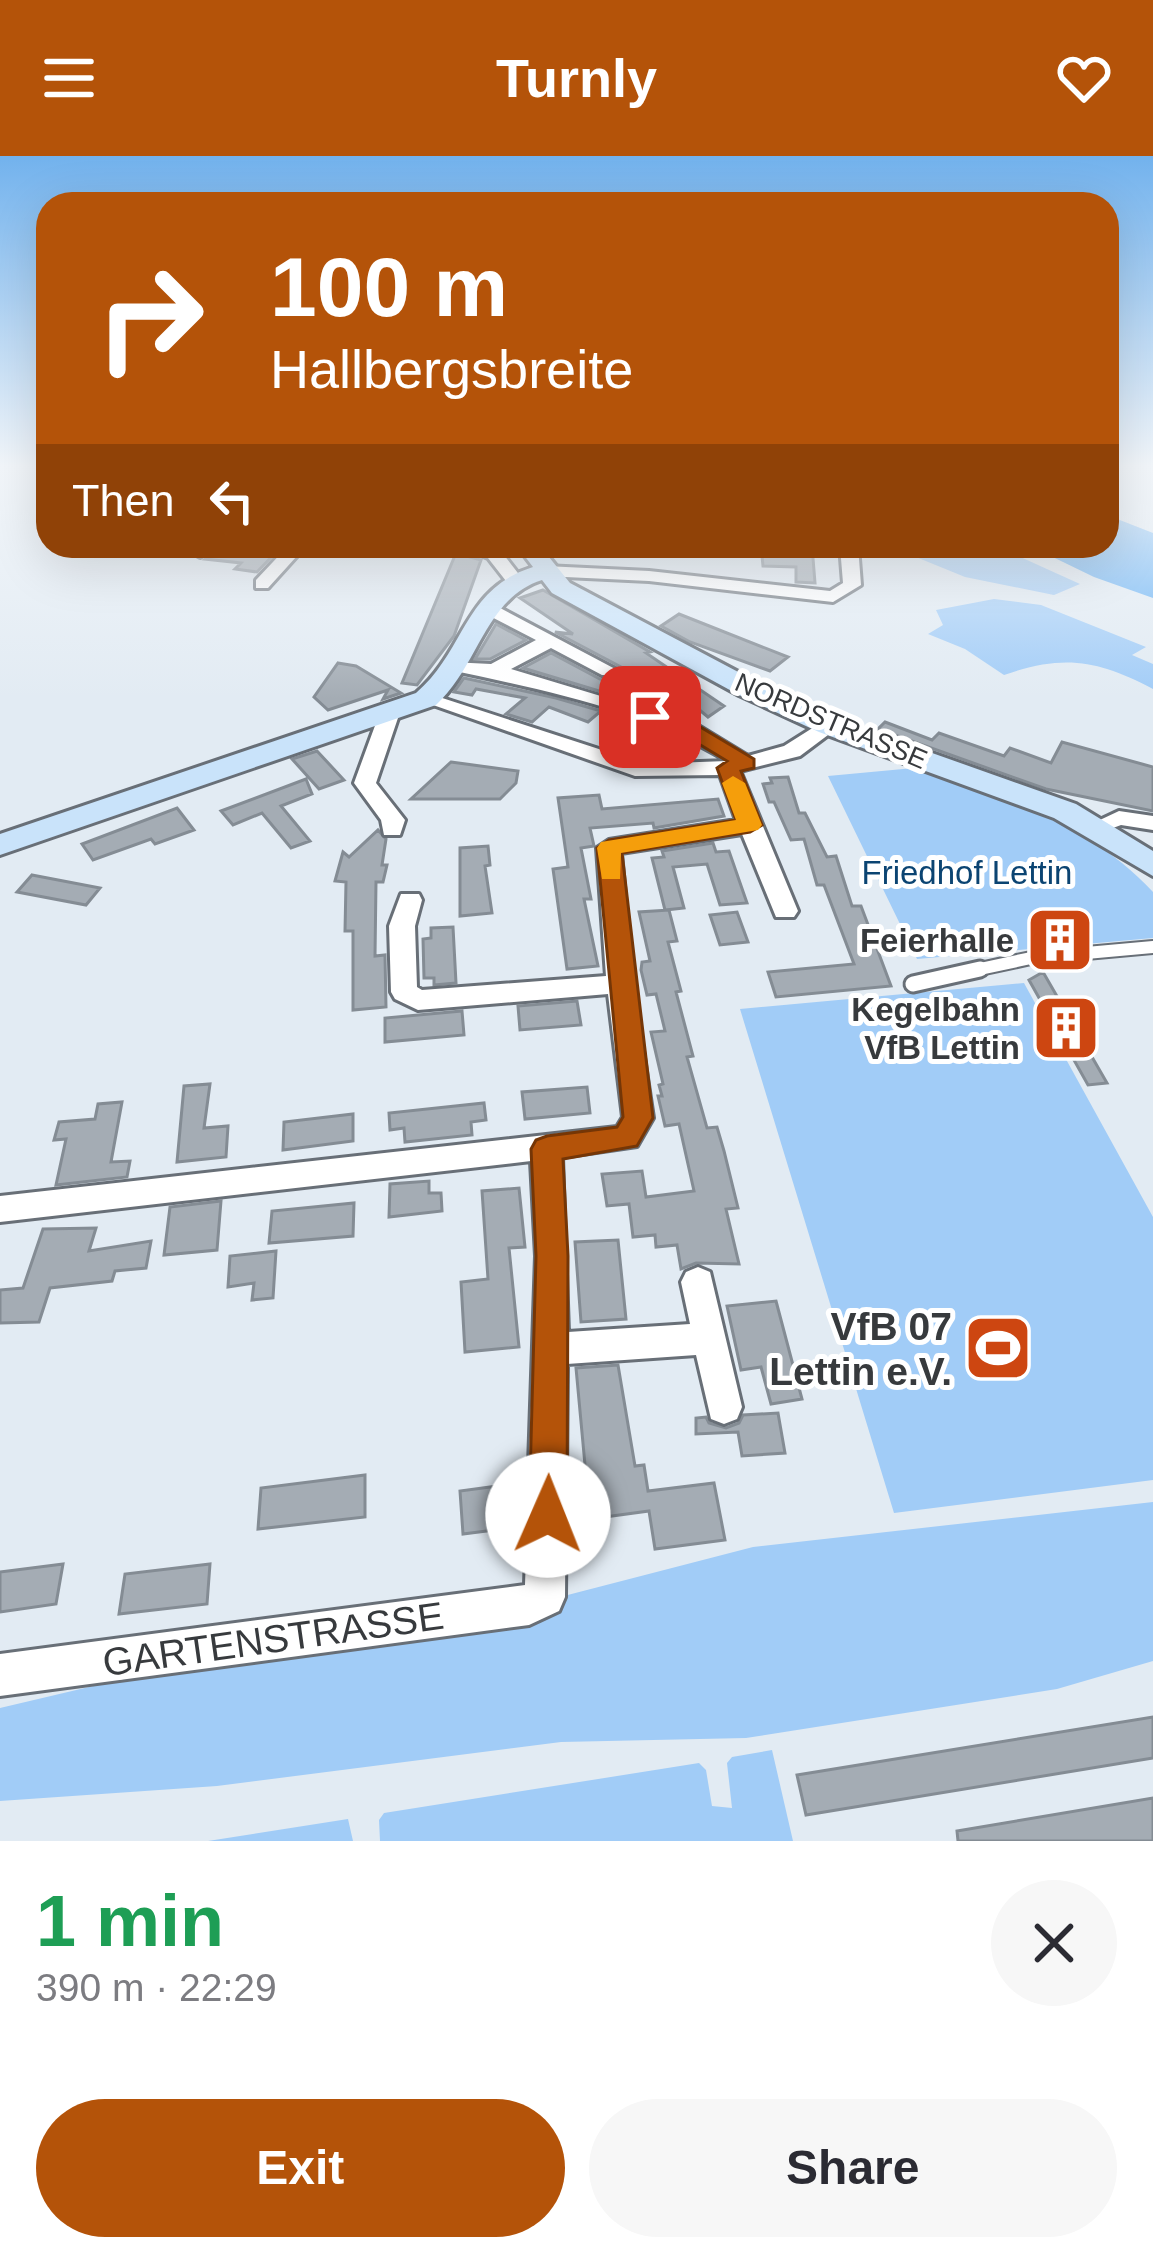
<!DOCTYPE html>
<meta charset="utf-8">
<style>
:root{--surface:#fff;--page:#f7f7f7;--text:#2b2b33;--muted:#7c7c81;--accent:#b45309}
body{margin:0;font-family:Arial,sans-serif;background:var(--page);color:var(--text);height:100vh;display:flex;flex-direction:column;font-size:45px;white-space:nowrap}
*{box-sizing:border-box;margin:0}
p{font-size:39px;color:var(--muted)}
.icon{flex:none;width:66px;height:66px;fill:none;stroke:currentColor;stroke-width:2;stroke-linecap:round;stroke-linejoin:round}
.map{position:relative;height:1685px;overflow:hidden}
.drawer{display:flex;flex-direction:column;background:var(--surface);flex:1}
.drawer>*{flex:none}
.top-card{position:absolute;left:36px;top:36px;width:1083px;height:366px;border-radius:36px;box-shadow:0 12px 48px #0002;background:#b45309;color:#fff;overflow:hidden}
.pin{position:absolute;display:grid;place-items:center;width:102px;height:102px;color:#fff;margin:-51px;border-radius:24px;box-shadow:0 6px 18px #0006}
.me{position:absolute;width:132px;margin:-66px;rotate:1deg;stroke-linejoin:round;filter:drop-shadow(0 0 9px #0008)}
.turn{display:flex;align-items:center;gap:42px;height:252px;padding:0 36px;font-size:54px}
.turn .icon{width:156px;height:156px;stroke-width:2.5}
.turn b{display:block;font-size:84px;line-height:102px}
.then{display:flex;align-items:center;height:114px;padding:0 36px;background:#0003;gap:24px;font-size:45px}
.round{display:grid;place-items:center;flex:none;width:126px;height:126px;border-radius:63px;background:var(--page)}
.overview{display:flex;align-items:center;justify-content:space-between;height:204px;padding:0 36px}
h1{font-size:72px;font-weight:800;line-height:90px;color:#1e9e55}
.primary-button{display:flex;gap:24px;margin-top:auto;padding:24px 36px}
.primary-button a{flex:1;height:138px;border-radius:72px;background:var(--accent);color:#fff;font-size:48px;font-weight:800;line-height:138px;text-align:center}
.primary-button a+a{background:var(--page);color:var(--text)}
header{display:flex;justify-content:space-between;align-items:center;height:156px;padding:0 36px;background:var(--accent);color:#fff;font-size:54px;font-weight:800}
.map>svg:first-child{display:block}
.green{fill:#a1ccf7}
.water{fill:#61aef4}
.building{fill:#a4acb4;stroke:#848c94;stroke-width:3}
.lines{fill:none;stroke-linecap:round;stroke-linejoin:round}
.lane-far1-casing{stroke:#686f77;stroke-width:16}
.lane-casing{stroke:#686f77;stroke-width:21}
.street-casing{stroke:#686f77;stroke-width:6}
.secondary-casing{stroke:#686f77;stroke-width:6}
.lane-far1{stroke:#fff;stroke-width:12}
.lane{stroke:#fff;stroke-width:15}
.street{fill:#fff;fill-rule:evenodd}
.secondary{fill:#c9e3fa;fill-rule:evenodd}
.route{fill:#b45309;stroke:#753606;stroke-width:3}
.slow{fill:#f59e0b}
.labels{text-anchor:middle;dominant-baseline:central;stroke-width:10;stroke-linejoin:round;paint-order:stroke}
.far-street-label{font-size:27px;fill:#373a3d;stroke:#fff}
.park-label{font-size:33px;fill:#0b4472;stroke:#fff}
.poi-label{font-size:33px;font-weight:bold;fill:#373a3d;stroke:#fff;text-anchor:end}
.near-poi-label{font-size:39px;font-weight:bold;fill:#373a3d;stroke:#fff;text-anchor:end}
.near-street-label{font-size:39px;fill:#373a3d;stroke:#fff}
</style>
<header><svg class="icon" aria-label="menu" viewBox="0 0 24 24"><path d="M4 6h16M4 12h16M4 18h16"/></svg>Turnly<svg class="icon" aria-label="heart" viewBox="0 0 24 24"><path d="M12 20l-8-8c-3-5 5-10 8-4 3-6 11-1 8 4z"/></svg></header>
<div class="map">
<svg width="1153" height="1685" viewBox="0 0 1153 1685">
<rect width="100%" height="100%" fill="#e2ebf3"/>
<path class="green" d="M 889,390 L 996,390 L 1080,428 L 1054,439 L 965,421 Z
M 994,443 L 1041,449 L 1146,491 L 1132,499 L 1153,508 L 1153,533 C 1098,504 1064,498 1004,519 L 965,493 L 928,478 L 943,469 L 936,454 Z
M 914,612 C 1001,642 1089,666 1153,736 L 1153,782 L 917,803 L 828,620 Z
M 1024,827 L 1153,1061 L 1153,1324 L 894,1357 L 740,853 Z
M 1153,1346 L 1153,1505 L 1057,1533 L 746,1582 L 561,1586 L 217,1630 L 0,1645 L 0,1552 L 212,1502 L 529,1449 L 753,1391 Z
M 772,1594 L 793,1685 L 380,1685 L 379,1664 L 384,1657 L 699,1607 L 706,1614 L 712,1650 L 732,1652 L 727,1607 L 732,1601 Z
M 348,1663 L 353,1685 L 208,1685 Z"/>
<path class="water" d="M 1107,359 L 1153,377 L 1153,442 L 1094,421 L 1030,390 L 1107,390 Z"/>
<path class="building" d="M 219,390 L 282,390 L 257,416 L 235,413 L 241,407 L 205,403 Z
M 761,390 L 812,390 L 815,427 L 796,426 L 796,411 L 763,410 Z
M 456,397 L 481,404 L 454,480 L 417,529 L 402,527 Z
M 543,434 L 650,496 L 646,497 L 724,550 L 708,561 L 684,541 L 679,544 L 662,533 L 642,548 L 523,512 L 551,497 L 600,523 L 616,524 L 623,518 L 621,511 L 555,476 L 573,478 L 520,442 Z
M 679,458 L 788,501 L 770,515 L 690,486 L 661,470 Z
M 496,468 L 526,484 L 490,503 L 475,503 Z
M 338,507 L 356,510 L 401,537 L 383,543 L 388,534 L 328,554 L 314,541 Z
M 464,522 L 556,542 L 601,555 L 588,566 L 549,551 L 532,566 L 506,558 L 525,542 L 476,533 L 472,539 L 454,536 Z
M 885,566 L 932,584 L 939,577 L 1004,600 L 1010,592 L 1051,607 L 1062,586 L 1153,611 L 1153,655 L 1046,633 L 878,573 Z
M 317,595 L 344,624 L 319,633 L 292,603 Z
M 451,606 L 518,615 L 516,627 L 500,643 L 411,643 Z
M 788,621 L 799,657 L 805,657 L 827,701 L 836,700 L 852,750 L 861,750 L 891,830 L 776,841 L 768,816 L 854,808 L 824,729 L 817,729 L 804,683 L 791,684 L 774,646 L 769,646 L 763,628 L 772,627 L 770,622 Z
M 306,623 L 312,638 L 281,650 L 310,685 L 291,692 L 262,657 L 233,669 L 221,655 Z
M 599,639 L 602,653 L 718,643 L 724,660 L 654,672 L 653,667 L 590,672 L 594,690 L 581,692 L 591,743 L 584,743 L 598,810 L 567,813 L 553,713 L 568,711 L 558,642 Z
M 177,652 L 194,674 L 155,688 L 151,683 L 93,704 L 82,688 Z
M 378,674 L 386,683 L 382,709 L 387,709 L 383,726 L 376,726 L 375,800 L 385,799 L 386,851 L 353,854 L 353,775 L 345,775 L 346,726 L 335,725 L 343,696 L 349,701 Z
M 713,687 L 716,696 L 729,695 L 747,747 L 720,749 L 707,708 L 673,711 L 684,752 L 665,754 L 652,702 L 664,701 L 662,695 Z
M 488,690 L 490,709 L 485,710 L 492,757 L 460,760 L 460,692 Z
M 32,719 L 100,732 L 86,749 L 17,736 Z
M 669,754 L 677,785 L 668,786 L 681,835 L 676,836 L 693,900 L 687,901 L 707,972 L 717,971 L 724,995 L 738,1052 L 726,1053 L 739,1108 L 696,1107 L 681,1113 L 677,1089 L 656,1091 L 655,1079 L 633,1081 L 629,1048 L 607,1050 L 602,1018 L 642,1015 L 646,1041 L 694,1035 L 679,968 L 665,970 L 658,940 L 662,940 L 659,929 L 663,928 L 651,876 L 665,875 L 656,838 L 647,839 L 641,814 L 642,806 L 650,805 L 639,756 Z
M 737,756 L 748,786 L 720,789 L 710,759 Z
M 453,771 L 456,827 L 434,829 L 434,822 L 424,822 L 423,783 L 431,782 L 431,772 Z
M 1043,816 L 1107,927 L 1088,929 L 1029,824 Z
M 577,845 L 581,869 L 520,874 L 518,850 Z
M 462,855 L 464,879 L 385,886 L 385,862 Z
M 210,928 L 204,972 L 228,970 L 226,1001 L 177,1006 L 184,930 Z
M 587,931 L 590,957 L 525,963 L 522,936 Z
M 122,946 L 111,1006 L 130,1005 L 127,1021 L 56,1029 L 66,983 L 54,984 L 59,966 L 95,963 L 98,948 Z
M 484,947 L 486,964 L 471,966 L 472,979 L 405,986 L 404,972 L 390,974 L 389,957 Z
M 353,958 L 353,985 L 283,994 L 284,966 Z
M 429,1025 L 429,1037 L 441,1037 L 442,1055 L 389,1061 L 390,1028 Z
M 519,1032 L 525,1091 L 509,1092 L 519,1191 L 465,1196 L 461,1126 L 488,1123 L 482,1035 Z
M 221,1045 L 217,1094 L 164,1099 L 170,1051 Z
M 354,1047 L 353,1080 L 269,1087 L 272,1055 Z
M 96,1072 L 89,1095 L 151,1085 L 146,1112 L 115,1115 L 112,1125 L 50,1132 L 39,1166 L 0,1167 L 0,1134 L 23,1132 L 43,1073 Z
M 618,1084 L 626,1163 L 581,1166 L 575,1086 Z
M 276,1095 L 273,1142 L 252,1144 L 254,1127 L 228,1131 L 230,1100 Z
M 776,1145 L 802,1243 L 771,1248 L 761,1211 L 741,1214 L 727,1150 Z
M 618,1209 L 635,1310 L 644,1309 L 648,1335 L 714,1327 L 725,1384 L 655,1393 L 649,1355 L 590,1363 L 576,1212 Z
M 778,1257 L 785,1297 L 742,1300 L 738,1276 L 696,1278 L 696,1262 L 706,1261 L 709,1267 L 726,1272 L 739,1267 L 743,1259 Z
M 365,1319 L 365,1361 L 258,1373 L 261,1332 Z
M 505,1329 L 510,1372 L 463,1378 L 460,1335 Z
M 63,1408 L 56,1448 L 0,1456 L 0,1416 Z
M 210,1408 L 207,1448 L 119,1458 L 125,1418 Z
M 1153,1561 L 1153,1602 L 806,1659 L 797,1619 Z
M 1153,1642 L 1153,1685 L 958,1685 L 957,1675 Z"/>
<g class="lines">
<defs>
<path id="lane-far1" d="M 966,816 L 1031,802 L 1153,791"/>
<path id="lane" d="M 913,828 L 980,813"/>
<path id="street" d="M 196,390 L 215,390 L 200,401 L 191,396 Z
M 288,390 L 306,390 L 268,432 L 256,432 L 256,424 Z
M 459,390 L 500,394 L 521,421 L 506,425 L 488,402 Z
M 840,390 L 858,390 L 861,429 L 833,446 L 649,425 L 545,420 L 536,415 L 545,410 L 649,415 L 830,435 L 843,427 Z
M 487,445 L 619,515 L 616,519 L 602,519 L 551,492 L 511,513 L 697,569 L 748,600 L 784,590 L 822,566 L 836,566 L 840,570 L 800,600 L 740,615 L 798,755 L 794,761 L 776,761 L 742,678 L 621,697 L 633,828 L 653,962 L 637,990 L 562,1001 L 568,1176 L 690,1168 L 681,1126 L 686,1116 L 698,1111 L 710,1116 L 742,1251 L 737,1263 L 724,1268 L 711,1263 L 696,1199 L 567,1208 L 565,1441 L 559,1455 L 529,1469 L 0,1540 L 0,1498 L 525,1429 L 536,1100 L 531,1005 L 0,1066 L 0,1040 L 617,971 L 623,961 L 608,838 L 418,854 L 395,843 L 391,836 L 389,770 L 401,738 L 419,738 L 422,744 L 415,770 L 417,831 L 422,834 L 606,820 L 597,692 L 609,684 L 736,664 L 720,619 L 635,620 L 416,543 L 426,537 L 433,539 L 645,608 L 727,605 C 645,554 544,534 450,514 L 450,506 L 491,508 L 536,484 L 480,455 L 478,451 Z
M 390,550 L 400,556 L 376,627 L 405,664 L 400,679 L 384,679 L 381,664 L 354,627 L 380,556 Z
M 1119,655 L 1153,660 L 1153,674 L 1121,669 L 1097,678 L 1085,671 Z"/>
<path id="secondary" d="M 517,390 L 540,390 L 570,427 L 759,527 L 839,564 L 1076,648 L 1153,695 L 1153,720 L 1054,662 L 819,576 L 739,539 L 552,437 L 542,424 C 485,442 479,510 436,549 L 0,699 L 0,678 L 416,537 C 466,494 463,433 533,411 Z"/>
</defs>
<use href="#lane-far1" class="lane-far1-casing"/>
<use href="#lane" class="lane-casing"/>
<use href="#street" class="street-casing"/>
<use href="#secondary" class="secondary-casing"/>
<use href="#lane-far1" class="lane-far1"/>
<use href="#lane" class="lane"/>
<use href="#street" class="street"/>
<use href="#secondary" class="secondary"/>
</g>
<linearGradient id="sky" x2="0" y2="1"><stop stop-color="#72b2ed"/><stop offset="0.57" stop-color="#f2f6fa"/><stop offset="1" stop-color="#f2f6fa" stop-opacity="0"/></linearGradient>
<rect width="1153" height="543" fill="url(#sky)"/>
<path class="route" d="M 650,555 L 697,569 L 754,603 L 754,612 L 741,615 L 762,669 L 750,676 L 622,697 L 653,962 L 637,990 L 563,1003 L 568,1100 L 567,1359 L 562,1373 L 548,1378 L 534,1373 L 529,1359 L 536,1100 L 531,993 L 536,984 L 547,980 L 617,971 L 623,961 L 597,692 L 609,684 L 736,664 L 717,612 L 727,605 L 682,578 L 643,566 L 643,557 Z"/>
<path class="slow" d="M 733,620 L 745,627 L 762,669 L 758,674 L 621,697 L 620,723 L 602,723 L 597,692 L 601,686 L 736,664 L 722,627 Z"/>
<defs>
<symbol id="building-square" viewBox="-11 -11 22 22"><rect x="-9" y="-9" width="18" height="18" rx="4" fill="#cd4611" stroke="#fff"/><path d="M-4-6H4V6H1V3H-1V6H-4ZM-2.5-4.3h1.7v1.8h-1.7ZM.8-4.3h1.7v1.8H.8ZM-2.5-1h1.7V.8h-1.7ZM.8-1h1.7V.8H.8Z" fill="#fff"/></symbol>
<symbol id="stadium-square" viewBox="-11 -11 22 22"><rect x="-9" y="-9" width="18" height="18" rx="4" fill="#cd4611" stroke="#fff"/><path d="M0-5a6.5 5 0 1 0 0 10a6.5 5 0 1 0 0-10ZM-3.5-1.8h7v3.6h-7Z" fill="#fff"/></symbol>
</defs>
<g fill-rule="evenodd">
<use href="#building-square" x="1022" y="746" width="76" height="76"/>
<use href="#building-square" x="1028" y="834" width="76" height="76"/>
<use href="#stadium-square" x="960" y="1154" width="76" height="76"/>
</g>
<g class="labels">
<g class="far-street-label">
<text transform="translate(831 565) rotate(23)">NORDSTRASSE</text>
</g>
<g class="park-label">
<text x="967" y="716">Friedhof Lettin</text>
</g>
<g class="poi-label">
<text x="1014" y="784">Feierhalle</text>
<text x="1020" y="853">Kegelbahn<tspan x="1020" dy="38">VfB Lettin</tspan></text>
</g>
<g class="near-poi-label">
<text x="952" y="1170">VfB 07<tspan x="952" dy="45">Lettin e.V.</tspan></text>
</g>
<g class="near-street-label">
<text transform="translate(273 1483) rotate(-8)">GARTENSTRASSE</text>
</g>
</g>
</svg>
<div class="pin" style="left:650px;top:561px;background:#d93025"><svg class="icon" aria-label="arrive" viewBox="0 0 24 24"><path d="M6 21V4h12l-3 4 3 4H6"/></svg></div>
<svg class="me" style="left:548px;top:1359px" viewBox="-20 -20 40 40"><circle r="19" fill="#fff"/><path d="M0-13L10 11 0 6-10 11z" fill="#b45309"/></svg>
<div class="top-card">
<div class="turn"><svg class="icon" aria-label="right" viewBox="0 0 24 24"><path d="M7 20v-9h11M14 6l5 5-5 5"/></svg><div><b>100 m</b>Hallbergsbreite</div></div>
<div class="then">Then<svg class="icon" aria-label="left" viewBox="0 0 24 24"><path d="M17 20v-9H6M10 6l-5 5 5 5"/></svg></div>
</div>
</div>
<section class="drawer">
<div class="overview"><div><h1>1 min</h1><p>390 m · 22:29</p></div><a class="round"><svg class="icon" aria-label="close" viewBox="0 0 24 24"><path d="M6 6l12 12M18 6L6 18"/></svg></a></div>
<div class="primary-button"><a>Exit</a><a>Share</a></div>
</section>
